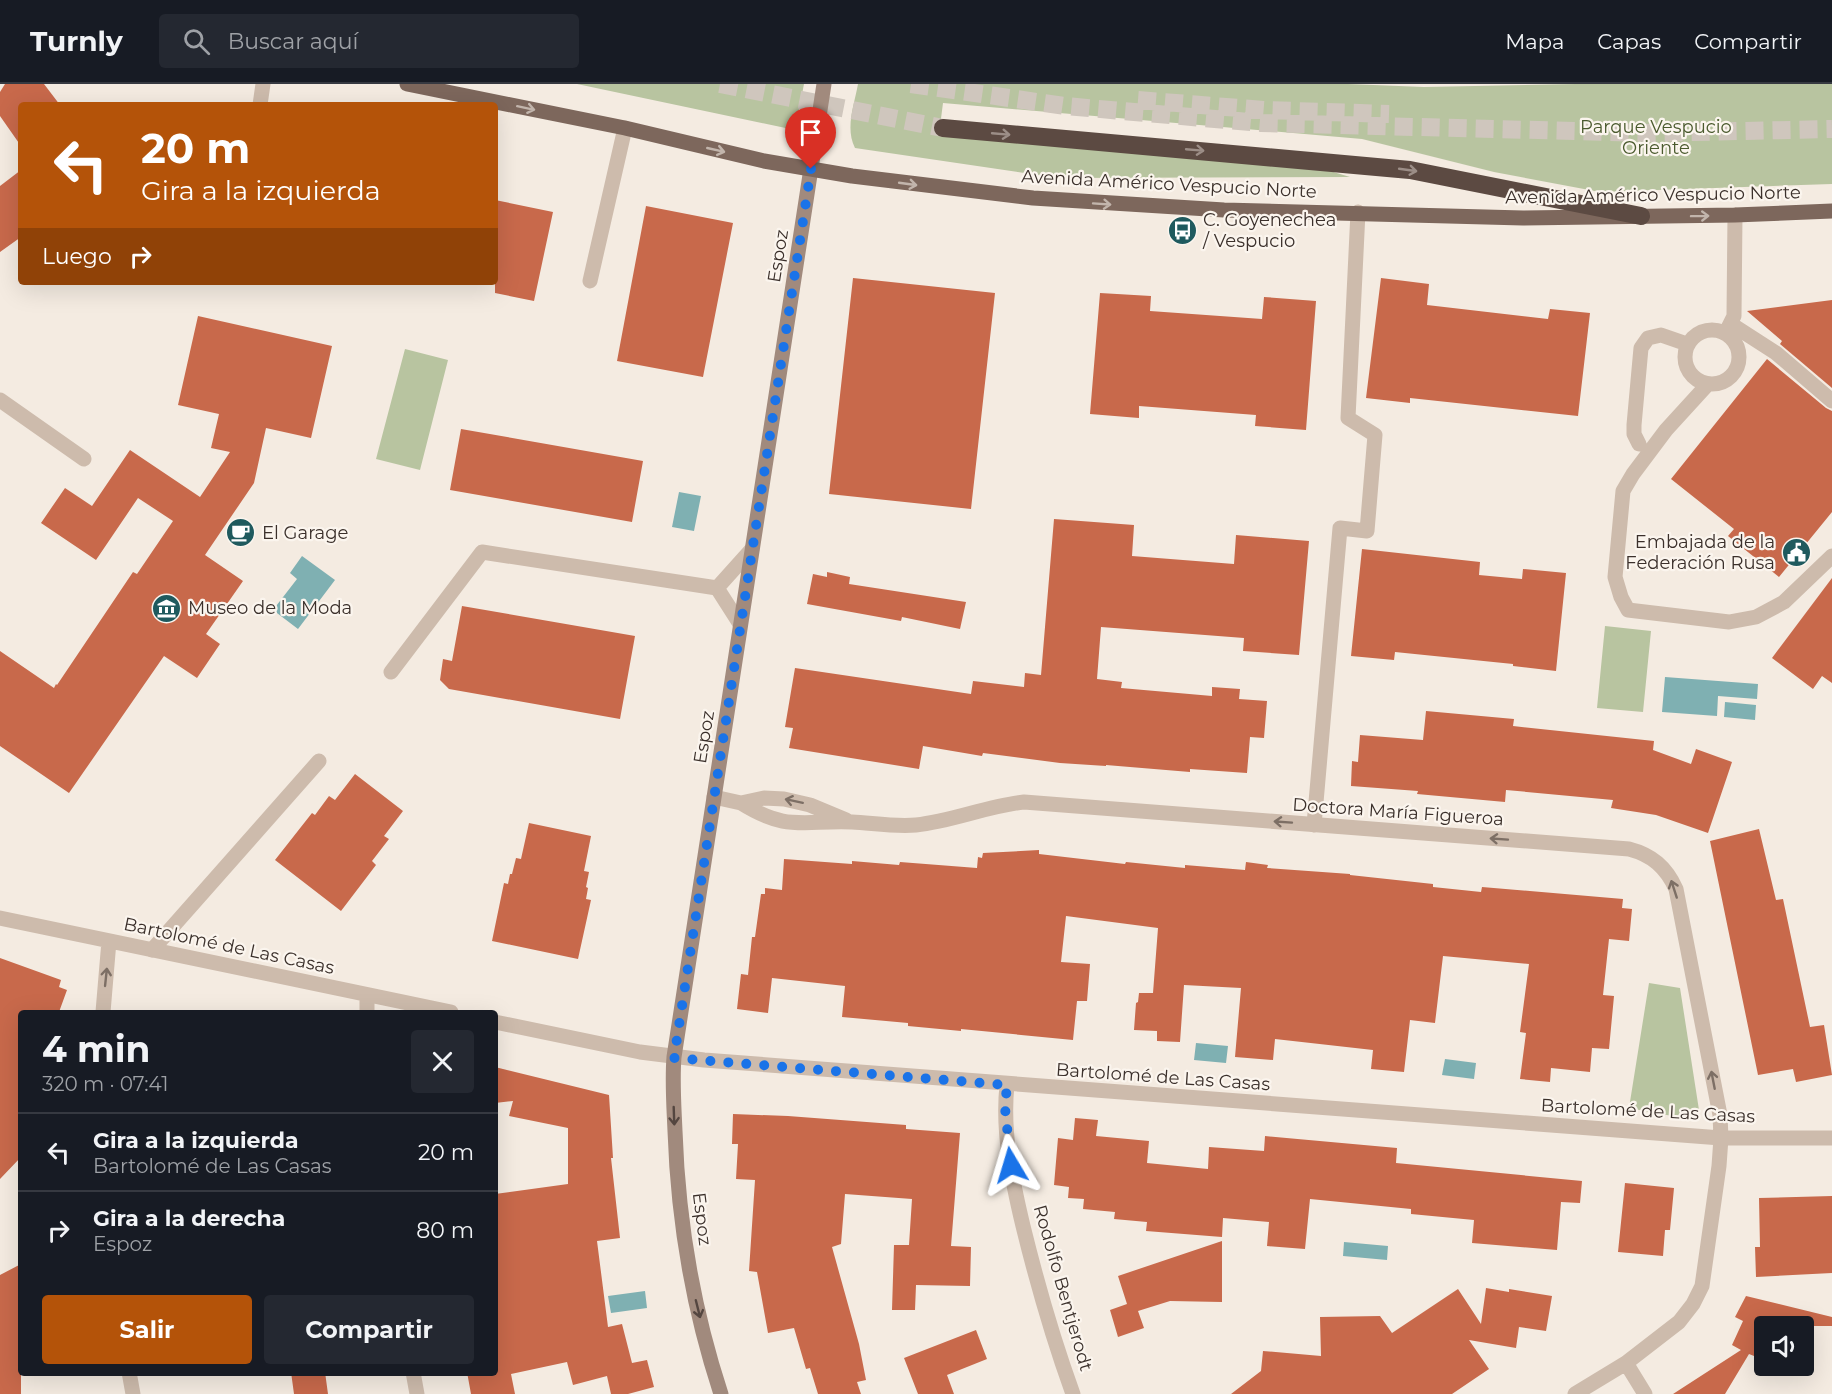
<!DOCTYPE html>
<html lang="es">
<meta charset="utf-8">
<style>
:root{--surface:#171b24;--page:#242831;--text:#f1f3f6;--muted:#9ea1a6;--line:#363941;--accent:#b45309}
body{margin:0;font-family:Montserrat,sans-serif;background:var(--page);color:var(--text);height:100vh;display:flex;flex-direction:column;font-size:22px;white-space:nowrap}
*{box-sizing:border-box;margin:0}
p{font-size:20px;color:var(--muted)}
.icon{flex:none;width:33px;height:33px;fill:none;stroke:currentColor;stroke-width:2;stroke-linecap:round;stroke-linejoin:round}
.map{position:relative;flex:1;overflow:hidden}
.drawer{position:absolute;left:18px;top:926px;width:480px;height:366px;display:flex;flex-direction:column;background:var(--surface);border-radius:6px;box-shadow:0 6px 24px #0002}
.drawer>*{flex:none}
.guide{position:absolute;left:18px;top:18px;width:480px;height:183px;border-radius:6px;box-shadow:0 6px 24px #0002;background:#b45309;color:#fff;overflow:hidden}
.fabs{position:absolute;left:1754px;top:1232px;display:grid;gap:12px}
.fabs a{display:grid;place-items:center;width:60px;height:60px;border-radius:6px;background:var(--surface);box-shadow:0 6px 24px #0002;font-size:30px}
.pin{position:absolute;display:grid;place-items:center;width:51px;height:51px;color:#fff;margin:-62px -26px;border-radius:50% 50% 50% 0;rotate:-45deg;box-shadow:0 0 6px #0007}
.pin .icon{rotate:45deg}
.me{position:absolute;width:66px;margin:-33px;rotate:353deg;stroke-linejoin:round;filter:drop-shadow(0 0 4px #0008)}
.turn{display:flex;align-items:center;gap:21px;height:126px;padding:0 24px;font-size:27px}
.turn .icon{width:78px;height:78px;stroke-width:2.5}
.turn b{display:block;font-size:42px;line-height:51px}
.then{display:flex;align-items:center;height:57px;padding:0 24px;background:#0003;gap:12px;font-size:22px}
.round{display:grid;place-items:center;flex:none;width:63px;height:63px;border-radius:6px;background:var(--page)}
.headline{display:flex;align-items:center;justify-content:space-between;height:102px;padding:0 24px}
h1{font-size:36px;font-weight:700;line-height:45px}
.cta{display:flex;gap:12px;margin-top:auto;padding:12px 24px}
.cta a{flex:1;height:69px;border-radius:6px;background:var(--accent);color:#fff;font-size:24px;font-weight:700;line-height:69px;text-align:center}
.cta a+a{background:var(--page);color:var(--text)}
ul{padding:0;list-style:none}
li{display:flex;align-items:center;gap:18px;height:78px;padding:0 24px;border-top:2px solid var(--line)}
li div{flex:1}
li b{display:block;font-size:22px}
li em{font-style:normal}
header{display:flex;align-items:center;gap:36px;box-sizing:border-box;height:84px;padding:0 30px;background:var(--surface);border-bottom:2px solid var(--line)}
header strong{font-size:28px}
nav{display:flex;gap:33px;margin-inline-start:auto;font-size:21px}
.search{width:420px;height:54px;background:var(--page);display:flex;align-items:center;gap:15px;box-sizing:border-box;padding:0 21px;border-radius:6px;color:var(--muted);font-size:22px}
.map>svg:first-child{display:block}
.green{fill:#b8c4a0}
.water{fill:#7fb0b2}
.building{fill:#c8694b}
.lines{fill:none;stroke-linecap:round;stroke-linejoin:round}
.highway-tunnel{stroke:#cfc6bd;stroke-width:18;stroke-dasharray:18 9;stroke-linecap:butt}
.lane{stroke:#cdbbac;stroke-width:15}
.street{stroke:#cdbbac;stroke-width:15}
.secondary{stroke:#a18a7d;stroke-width:15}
.primary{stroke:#7d675c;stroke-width:15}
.highway{stroke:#5c4a42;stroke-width:18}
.oneway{stroke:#c2b5ac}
.oneway2{stroke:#9c8e87}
.oneway3{stroke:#7d6f65}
.oneway4{stroke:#544640}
.route{stroke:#1a73e8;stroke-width:10;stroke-dasharray:0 18}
.labels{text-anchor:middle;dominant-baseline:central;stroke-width:4.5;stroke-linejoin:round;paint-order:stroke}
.park-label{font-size:18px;fill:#4a5a2e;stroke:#fbf5ee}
.street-label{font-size:18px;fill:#3b302b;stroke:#fbf5ee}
.poi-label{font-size:18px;fill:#3b302b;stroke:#fbf5ee;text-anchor:start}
</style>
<header>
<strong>Turnly</strong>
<div class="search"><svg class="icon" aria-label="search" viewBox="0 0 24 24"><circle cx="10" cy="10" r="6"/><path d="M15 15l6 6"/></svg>Buscar aquí</div>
<nav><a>Mapa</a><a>Capas</a><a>Compartir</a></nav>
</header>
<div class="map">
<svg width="1832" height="1310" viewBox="0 0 1832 1310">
<rect width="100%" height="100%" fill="#f4ebe1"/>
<path class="green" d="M 577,0 L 804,0 L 795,46 Z
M 858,0 L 1348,0 L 1424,3 L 1576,0 L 1832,0 L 1832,100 L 1600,108 L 1494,88 L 1362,55 L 943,19 L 939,50 L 1330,87 L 1350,93 L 1058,94 L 855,64 C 845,44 854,22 858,0 Z
M 405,265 L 448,276 L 420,386 L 376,375 Z
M 1605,542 L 1651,547 L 1643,628 L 1597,624 Z
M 1649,899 L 1680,904 L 1699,1026 L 1683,1034 L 1629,1024 Z"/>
<path class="water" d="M 679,408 L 701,412 L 694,447 L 672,443 Z
M 302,472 L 335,496 L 298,545 L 273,526 L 297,495 L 290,489 Z
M 1665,593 L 1758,600 L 1757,615 L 1718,612 L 1717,632 L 1662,628 Z
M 1725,618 L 1756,621 L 1755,636 L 1724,633 Z
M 1196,959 L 1228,962 L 1226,979 L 1194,976 Z
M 1445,975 L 1476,979 L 1474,995 L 1442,991 Z
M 1344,1158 L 1388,1162 L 1387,1176 L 1343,1172 Z
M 645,1207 L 647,1224 L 611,1229 L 608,1212 Z"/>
<path class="building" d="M 5,0 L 44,0 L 60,21 L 21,21 L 21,62 L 0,32 L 0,8 Z
M 21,86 L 21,153 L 0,168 L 0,102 Z
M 495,116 L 553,128 L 534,217 L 495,209 Z
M 646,122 L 733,139 L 703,293 L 617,277 Z
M 853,194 L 995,209 L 971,425 L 829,410 Z
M 1381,194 L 1429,200 L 1427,221 L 1548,235 L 1550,225 L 1590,229 L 1578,332 L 1410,314 L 1410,319 L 1366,314 Z
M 1100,209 L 1151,212 L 1150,227 L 1262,235 L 1264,213 L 1316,217 L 1306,346 L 1255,342 L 1256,331 L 1139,322 L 1139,334 L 1090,330 Z
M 1832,216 L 1832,304 L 1780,260 L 1782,257 L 1747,227 Z
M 198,232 L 332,262 L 311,354 L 266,344 L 254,399 L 205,471 L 243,497 L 206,550 L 220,560 L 197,594 L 164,572 L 69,709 L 0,662 L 0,567 L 54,604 L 56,600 L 57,601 L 133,488 L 137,490 L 173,437 L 138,414 L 96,476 L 41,439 L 65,404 L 92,422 L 130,366 L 200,413 L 230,368 L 211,364 L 219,330 L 178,321 Z
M 1767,275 L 1826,324 L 1832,327 L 1832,428 L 1779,493 L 1728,452 L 1734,445 L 1671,395 Z
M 461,345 L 643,377 L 632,438 L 450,406 Z
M 1054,435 L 1134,441 L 1132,472 L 1234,480 L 1236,451 L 1309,457 L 1299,571 L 1243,567 L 1244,554 L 1101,543 L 1097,595 L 1122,598 L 1121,604 L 1212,612 L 1212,603 L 1240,605 L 1239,615 L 1267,617 L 1264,654 L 1250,653 L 1247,689 L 1190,685 L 1190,688 L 1106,681 L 1106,682 L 1060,679 L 983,669 L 982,672 L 923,662 L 919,685 L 789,664 L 793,644 L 785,643 L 795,584 L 971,610 L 973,597 L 1024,603 L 1025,589 L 1041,591 Z
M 1362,465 L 1480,478 L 1479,491 L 1522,495 L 1523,485 L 1566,489 L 1556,587 L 1513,582 L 1513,580 L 1395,568 L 1394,576 L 1351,572 Z
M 827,488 L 850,493 L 849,500 L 966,518 L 960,545 L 902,533 L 901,537 L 807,520 L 813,490 L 827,493 Z
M 1832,494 L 1832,599 L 1822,592 L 1813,605 L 1772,574 Z
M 462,522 L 635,552 L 620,635 L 449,605 L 440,596 L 443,575 L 452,577 Z
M 1426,627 L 1514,635 L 1513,642 L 1654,657 L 1653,666 L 1691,680 L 1696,665 L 1732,678 L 1708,749 L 1656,731 L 1611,724 L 1613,716 L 1506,706 L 1505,718 L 1417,710 L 1418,707 L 1351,702 L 1352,677 L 1358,678 L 1360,651 L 1423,656 Z
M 355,690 L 403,727 L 384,752 L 389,755 L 372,777 L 376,781 L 341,827 L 275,776 L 312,729 L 315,731 L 329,712 L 335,716 Z
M 529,739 L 591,752 L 584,787 L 589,788 L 586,803 L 588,804 L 586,815 L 591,816 L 578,875 L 492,857 L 504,799 L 508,800 L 510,790 L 512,790 L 516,774 L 521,775 Z
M 1759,745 L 1776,816 L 1783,815 L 1810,943 L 1824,941 L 1832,991 L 1796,998 L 1793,985 L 1758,991 L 1710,757 Z
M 1039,766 L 1039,770 L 1125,780 L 1126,778 L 1185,784 L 1185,781 L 1245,786 L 1246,778 L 1268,781 L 1267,784 L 1350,790 L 1350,791 L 1433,800 L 1433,803 L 1481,808 L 1482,803 L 1623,815 L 1622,824 L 1632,825 L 1629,857 L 1609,855 L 1603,911 L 1614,912 L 1609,965 L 1592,964 L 1590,988 L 1551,984 L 1550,998 L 1520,995 L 1526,949 L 1520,948 L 1529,880 L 1443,872 L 1435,939 L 1410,936 L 1404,988 L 1371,985 L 1373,966 L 1275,955 L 1273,976 L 1235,973 L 1241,904 L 1184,901 L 1180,958 L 1157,957 L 1157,947 L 1134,946 L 1136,919 L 1138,918 L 1139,909 L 1153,909 L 1158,844 L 1066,832 L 1061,878 L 1090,880 L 1087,917 L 1077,917 L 1073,956 L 961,945 L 961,947 L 908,942 L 908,939 L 842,933 L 845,902 L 772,894 L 768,929 L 737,925 L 741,890 L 748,891 L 752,853 L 755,853 L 761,810 L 765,810 L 765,804 L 782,806 L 784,775 L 852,780 L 852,777 L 899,781 L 900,778 L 977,784 L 978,773 L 982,774 L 983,769 Z
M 0,874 L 61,896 L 59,903 L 67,906 L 59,928 L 21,928 L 21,1073 L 0,1095 Z
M 495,983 L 609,1011 L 613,1074 L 611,1074 L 620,1154 L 597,1157 L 608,1243 L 622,1240 L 632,1279 L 647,1276 L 654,1303 L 628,1310 L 611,1310 L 607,1292 L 573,1301 L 567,1278 L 511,1290 L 515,1310 L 471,1310 L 467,1288 L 495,1288 L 495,1110 L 568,1100 L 568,1044 L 509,1032 L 513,1017 L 495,1019 Z
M 733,1030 L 788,1032 L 906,1041 L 906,1045 L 960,1049 L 951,1162 L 971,1163 L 970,1202 L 916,1201 L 915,1226 L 892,1226 L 894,1161 L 909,1161 L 912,1115 L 845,1110 L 841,1160 L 832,1163 L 859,1260 L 866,1296 L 857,1298 L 861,1310 L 818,1310 L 810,1284 L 806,1285 L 794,1244 L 768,1249 L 757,1188 L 749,1187 L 755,1096 L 736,1095 L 738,1060 L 732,1060 Z
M 1075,1034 L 1098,1036 L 1096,1052 L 1149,1057 L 1147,1079 L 1208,1085 L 1209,1063 L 1264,1067 L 1265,1052 L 1397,1064 L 1396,1079 L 1582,1097 L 1580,1119 L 1561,1118 L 1557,1166 L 1472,1159 L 1474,1136 L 1411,1130 L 1411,1125 L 1310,1115 L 1305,1165 L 1267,1162 L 1269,1138 L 1223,1134 L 1222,1153 L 1146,1147 L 1147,1138 L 1114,1135 L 1115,1128 L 1083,1125 L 1084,1115 L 1068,1114 L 1069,1103 L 1054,1101 L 1058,1054 L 1073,1056 Z
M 1625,1099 L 1674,1104 L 1670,1146 L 1665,1146 L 1663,1172 L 1618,1168 Z
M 1832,1112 L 1832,1189 L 1756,1193 L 1755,1163 L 1760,1163 L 1759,1114 Z
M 1222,1157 L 1222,1218 L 1170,1217 L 1138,1227 L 1144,1244 L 1118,1253 L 1110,1226 L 1127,1220 L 1118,1192 Z
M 21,1180 L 21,1310 L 0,1310 L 0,1191 Z
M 1486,1204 L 1509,1208 L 1509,1205 L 1552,1212 L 1546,1247 L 1519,1243 L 1516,1264 L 1469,1256 L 1489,1285 L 1452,1310 L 1231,1310 L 1261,1287 L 1263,1267 L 1321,1272 L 1320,1233 L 1380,1232 L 1392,1249 L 1458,1205 L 1481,1240 Z
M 1746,1212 L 1832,1233 L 1832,1242 L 1764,1242 L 1764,1251 L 1754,1272 L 1749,1270 L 1725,1310 L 1673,1310 L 1741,1266 L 1732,1261 L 1743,1237 L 1735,1233 Z
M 976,1246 L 987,1275 L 947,1291 L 954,1310 L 918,1310 L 904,1274 Z
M 291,1288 L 325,1288 L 328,1310 L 294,1310 Z"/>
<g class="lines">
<path class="highway-tunnel" d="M 720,0 L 943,44
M 911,0 L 1065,22 L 1261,39 L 1652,49 L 1832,45
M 1138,16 L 1264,26 L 1389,30"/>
<path class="lane" d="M 260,21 L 263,0
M 590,197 L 625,44
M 1731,240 L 1776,269 L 1832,317
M1685 273a27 27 0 1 1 54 0a27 27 0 1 1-54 0Z
M 1727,246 L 1734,232 L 1735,131
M 1708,300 L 1666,346 L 1633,390 L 1623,407 L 1615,493 L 1621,513 L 1628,526 L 1729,538 L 1756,533 L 1784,518 L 1832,472
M 0,316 L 84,375
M 1639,360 L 1634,350 L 1634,341 L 1641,264 L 1648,254 L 1661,251 L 1687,260
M 717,504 L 752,465
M 391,588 L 482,468 L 717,504 L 740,540
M 1314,741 L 1340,444 L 1367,447 L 1375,351 L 1348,334 L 1358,128
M 152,866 L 319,677"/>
<path class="street" d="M 714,713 L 741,719 L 764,714 L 784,715 L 810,721 L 846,736
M 741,719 C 787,748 803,736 852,738 C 872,739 895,743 916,741 C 953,737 987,722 1024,718 L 1629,765 C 1652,771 1666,783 1676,805 L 1720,1031 L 1721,1054 L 1719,1082 L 1702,1202 L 1693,1220 L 1679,1238 L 1626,1279 L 1575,1310
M 0,834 L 451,928
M 367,911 L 367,928
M 103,928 L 109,857
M 495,938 L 640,968 L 704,976 L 1721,1054 L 1832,1054
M 1007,1001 C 1002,1048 1012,1096 1023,1142 C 1037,1199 1053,1255 1073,1310
M 1626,1279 L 1645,1310
M 129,1288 L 133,1310
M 413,1288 L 417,1310"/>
<path class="secondary" d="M 721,1310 C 693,1225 678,1136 675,1047 C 674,1023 672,998 674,973 L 824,0"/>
<path class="primary" d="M 407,0 L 625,44 L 764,77 L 852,92 L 1033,114 L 1224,126 L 1523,134 L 1735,131 L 1832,127"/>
<path class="highway" d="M 943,44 L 1410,86 L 1641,132"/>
</g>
<defs><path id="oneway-shaft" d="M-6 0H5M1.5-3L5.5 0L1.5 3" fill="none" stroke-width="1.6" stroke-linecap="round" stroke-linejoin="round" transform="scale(1.5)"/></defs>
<g class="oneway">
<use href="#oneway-shaft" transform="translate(526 24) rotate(12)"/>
<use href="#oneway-shaft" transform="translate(716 66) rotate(13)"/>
<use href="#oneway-shaft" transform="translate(908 100) rotate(8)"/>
<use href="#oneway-shaft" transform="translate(1102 120) rotate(4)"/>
<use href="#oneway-shaft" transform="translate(1700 132) rotate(-1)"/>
</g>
<g class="oneway2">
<use href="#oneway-shaft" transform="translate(1001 50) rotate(5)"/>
<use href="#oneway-shaft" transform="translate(1195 66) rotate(5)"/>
<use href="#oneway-shaft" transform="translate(1408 86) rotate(8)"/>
</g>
<g class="oneway3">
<use href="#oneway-shaft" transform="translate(794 717) rotate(-168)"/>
<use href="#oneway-shaft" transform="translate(1283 738) rotate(-176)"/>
<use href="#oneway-shaft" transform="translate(1499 755) rotate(-176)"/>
<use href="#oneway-shaft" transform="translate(1674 805) rotate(-108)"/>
<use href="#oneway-shaft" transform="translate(106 893) rotate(-84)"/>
<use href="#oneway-shaft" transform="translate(1713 996) rotate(-101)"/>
</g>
<g class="oneway4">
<use href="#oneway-shaft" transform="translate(674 1032) rotate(88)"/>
<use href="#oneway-shaft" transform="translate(698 1225) rotate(76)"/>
</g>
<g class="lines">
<path class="route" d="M 811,85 L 674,974 L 1007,1001 L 1005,1024 L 1011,1081"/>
</g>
<defs>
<symbol id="bus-disc" viewBox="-11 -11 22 22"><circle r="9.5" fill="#1f5a5e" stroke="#fbf5ee"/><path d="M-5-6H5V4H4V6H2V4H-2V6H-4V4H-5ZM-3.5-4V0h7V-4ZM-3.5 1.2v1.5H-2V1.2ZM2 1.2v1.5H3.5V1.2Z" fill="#fff"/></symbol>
<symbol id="cafe-disc" viewBox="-11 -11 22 22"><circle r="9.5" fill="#1f5a5e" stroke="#fbf5ee"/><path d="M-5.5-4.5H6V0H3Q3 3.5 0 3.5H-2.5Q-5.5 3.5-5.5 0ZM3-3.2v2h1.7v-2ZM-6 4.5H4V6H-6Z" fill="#fff"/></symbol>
<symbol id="civic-disc" viewBox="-11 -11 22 22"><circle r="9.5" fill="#1f5a5e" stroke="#fbf5ee"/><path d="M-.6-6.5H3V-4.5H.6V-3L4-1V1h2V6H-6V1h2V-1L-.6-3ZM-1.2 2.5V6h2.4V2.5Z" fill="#fff"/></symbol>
<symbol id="museum-disc" viewBox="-11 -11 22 22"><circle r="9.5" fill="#1f5a5e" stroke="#fbf5ee"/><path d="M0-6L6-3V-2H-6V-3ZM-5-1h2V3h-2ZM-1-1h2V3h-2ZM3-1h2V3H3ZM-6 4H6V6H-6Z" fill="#fff"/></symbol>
</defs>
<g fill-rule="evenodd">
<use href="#bus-disc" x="1166" y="130" width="33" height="33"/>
<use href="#cafe-disc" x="224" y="432" width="33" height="33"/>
<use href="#civic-disc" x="1780" y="452" width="33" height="33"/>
<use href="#museum-disc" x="150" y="508" width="33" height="33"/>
</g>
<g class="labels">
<g class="park-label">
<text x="1656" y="43">Parque Vespucio<tspan x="1656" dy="21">Oriente</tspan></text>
</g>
<g class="street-label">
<text transform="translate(1169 100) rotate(3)">Avenida Américo Vespucio Norte</text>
<text transform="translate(1653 111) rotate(-1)">Avenida Américo Vespucio Norte</text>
<text transform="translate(778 172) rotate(-81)">Espoz</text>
<text transform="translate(704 653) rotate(-81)">Espoz</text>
<text transform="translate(1398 728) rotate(4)">Doctora María Figueroa</text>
<text transform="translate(229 862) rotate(12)">Bartolomé de Las Casas</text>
<text transform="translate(1163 993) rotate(4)">Bartolomé de Las Casas</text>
<text transform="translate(1648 1027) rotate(3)">Bartolomé de Las Casas</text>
<text transform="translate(702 1135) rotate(83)">Espoz</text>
<text transform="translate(1063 1204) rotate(74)">Rodolfo Bentjerodt</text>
</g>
<g class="poi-label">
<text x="1203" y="136">C. Goyenechea<tspan x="1203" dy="21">/ Vespucio</tspan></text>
<text x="262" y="449">El Garage</text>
<text x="1775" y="458" text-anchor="end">Embajada de la<tspan x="1775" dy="21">Federación Rusa</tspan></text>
<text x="188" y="524">Museo de la Moda</text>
</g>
</g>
</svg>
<div class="fabs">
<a><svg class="icon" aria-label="sound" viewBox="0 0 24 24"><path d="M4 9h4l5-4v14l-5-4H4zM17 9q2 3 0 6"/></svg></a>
</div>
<div class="pin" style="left:811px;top:85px;background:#d93025"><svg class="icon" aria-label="arrive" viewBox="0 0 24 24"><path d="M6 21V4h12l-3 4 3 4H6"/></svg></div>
<svg class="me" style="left:1011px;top:1081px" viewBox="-20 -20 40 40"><path d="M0-17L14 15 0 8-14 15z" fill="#1a73e8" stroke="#fff" stroke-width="4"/></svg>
<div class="guide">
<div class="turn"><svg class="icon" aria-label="left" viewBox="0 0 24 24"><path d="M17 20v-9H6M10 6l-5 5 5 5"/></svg><div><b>20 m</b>Gira a la izquierda</div></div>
<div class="then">Luego<svg class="icon" aria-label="right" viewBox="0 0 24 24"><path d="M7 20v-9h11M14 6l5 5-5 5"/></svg></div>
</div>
<section class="drawer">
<div class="headline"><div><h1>4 min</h1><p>320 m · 07:41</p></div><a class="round"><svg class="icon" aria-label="close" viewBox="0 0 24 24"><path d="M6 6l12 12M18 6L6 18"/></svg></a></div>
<ul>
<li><svg class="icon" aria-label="left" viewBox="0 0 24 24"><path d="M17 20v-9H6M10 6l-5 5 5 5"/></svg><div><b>Gira a la izquierda</b><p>Bartolomé de Las Casas</p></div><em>20 m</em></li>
<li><svg class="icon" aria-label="right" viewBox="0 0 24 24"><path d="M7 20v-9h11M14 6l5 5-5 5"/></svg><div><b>Gira a la derecha</b><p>Espoz</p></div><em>80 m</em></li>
</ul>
<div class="cta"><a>Salir</a><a>Compartir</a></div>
</section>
</div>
